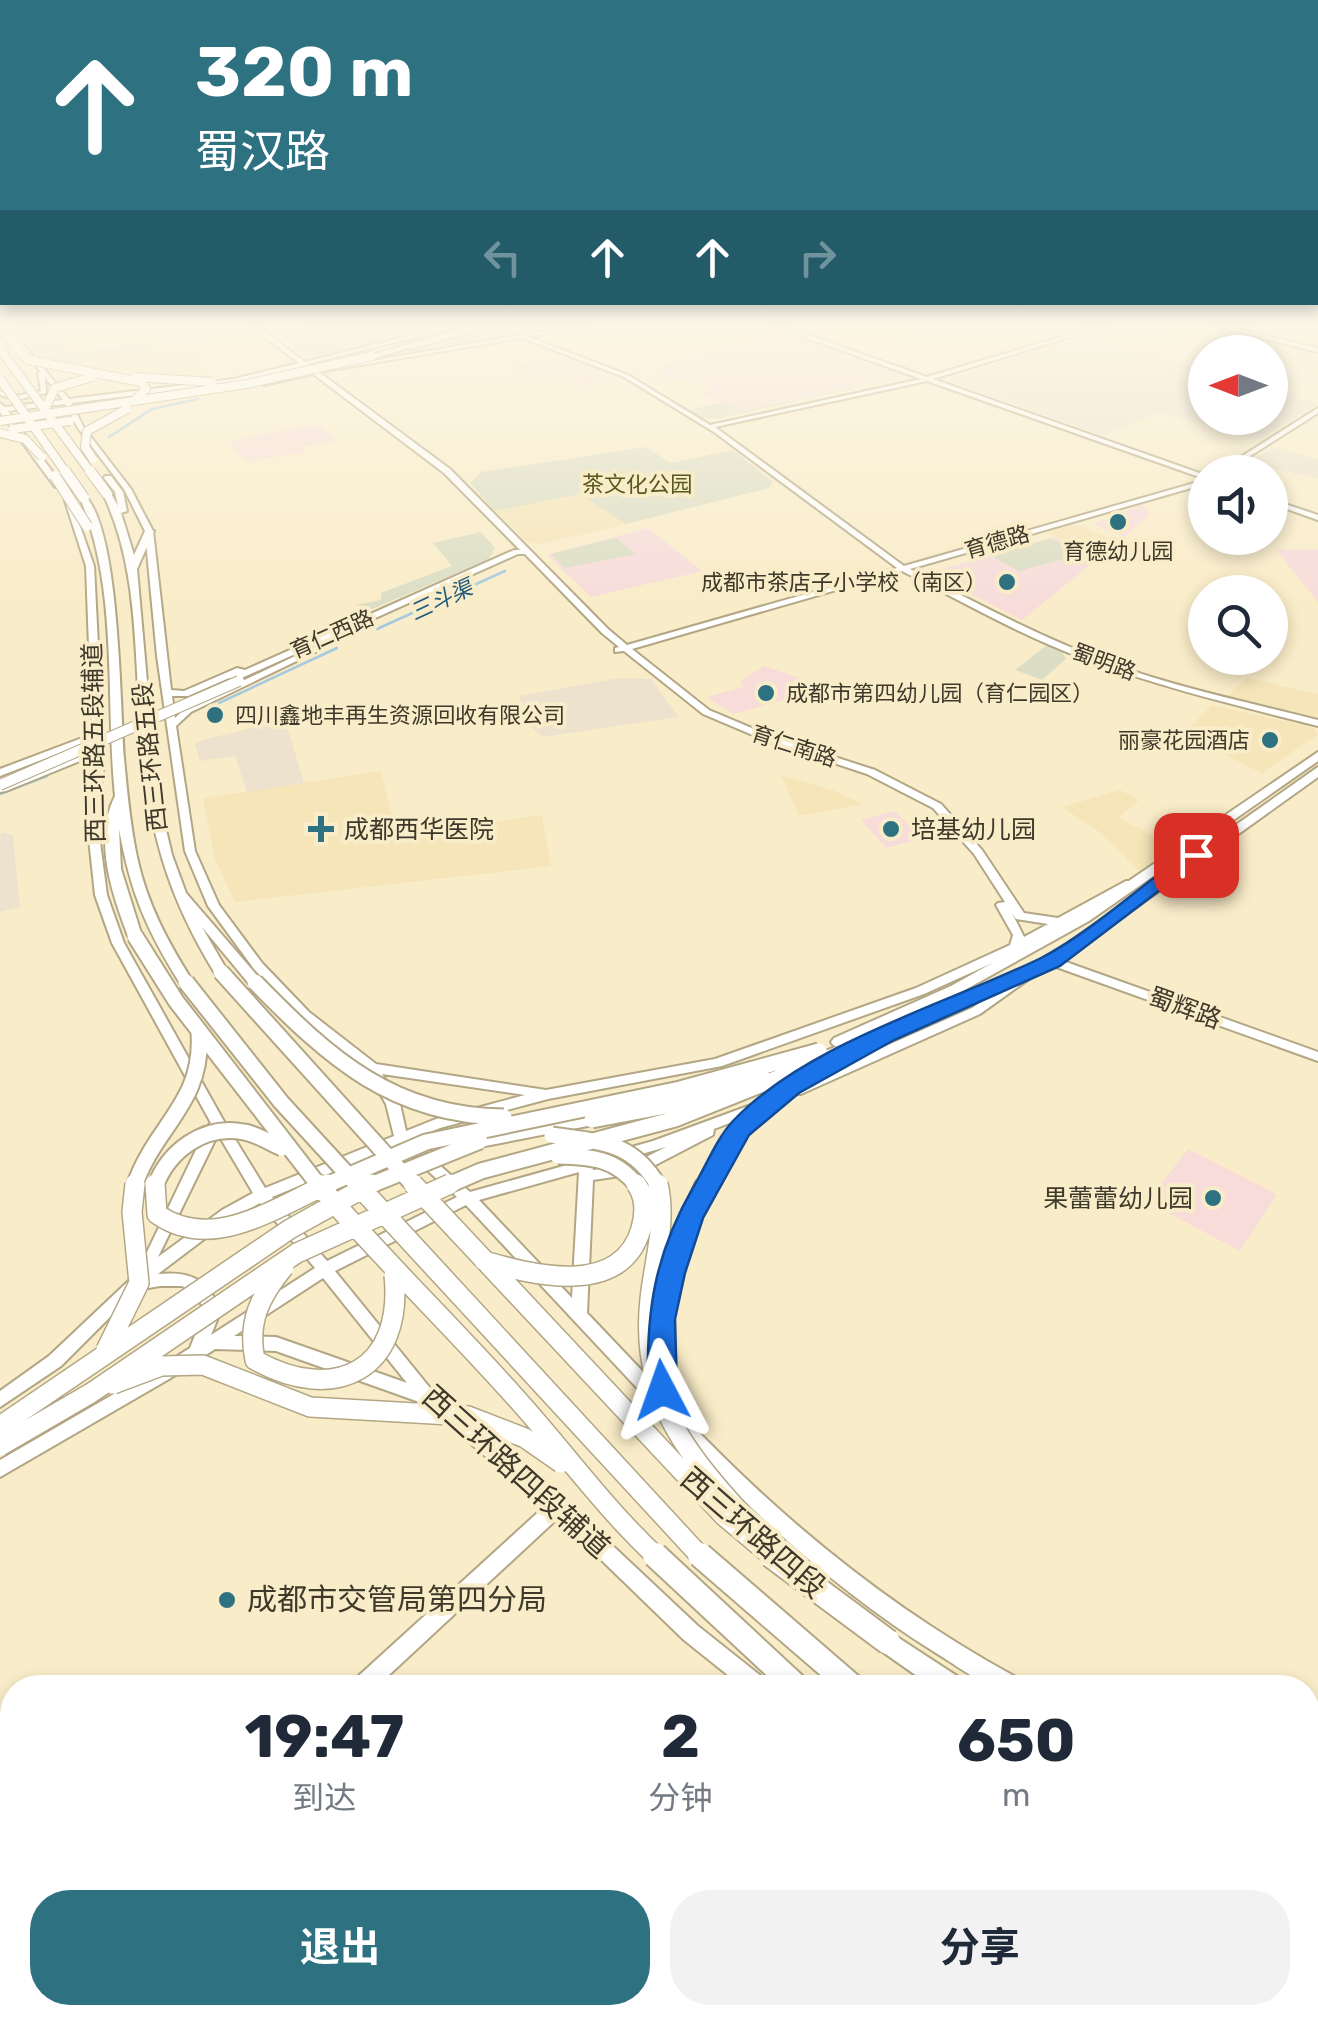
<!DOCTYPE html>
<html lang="zh">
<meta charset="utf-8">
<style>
:root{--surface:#fff;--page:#f2f2f3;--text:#1f2937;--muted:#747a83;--accent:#2e7282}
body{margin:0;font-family:Rubik,"Noto Sans SC",sans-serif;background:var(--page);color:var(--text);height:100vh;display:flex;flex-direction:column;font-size:38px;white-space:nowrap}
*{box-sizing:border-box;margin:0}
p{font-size:32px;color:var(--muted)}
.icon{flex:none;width:55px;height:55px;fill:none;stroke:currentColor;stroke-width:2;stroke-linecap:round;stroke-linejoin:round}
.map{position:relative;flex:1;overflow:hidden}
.drawer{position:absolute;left:0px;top:1675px;width:1320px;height:350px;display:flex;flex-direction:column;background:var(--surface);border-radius:40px 40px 0 0;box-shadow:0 5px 15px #0003}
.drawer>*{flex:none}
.hud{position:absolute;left:0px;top:0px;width:1320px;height:305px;box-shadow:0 5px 15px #0003;background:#2e7282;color:#fff;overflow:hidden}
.needle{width:65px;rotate:270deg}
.tools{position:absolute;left:1188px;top:335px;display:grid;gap:20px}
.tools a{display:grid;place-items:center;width:100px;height:100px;border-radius:50%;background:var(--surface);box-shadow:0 5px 15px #0003;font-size:50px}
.pin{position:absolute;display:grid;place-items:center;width:85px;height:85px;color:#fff;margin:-42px;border-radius:20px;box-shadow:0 5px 15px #0006}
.me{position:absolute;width:110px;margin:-55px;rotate:356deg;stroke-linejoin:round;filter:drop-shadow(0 0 8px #0008)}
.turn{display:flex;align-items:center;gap:35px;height:210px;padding:0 30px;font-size:45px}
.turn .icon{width:130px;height:130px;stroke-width:2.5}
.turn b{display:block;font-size:70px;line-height:85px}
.lanes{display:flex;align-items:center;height:95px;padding:0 30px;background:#0003;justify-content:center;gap:50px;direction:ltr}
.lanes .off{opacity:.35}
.eta{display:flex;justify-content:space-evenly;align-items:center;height:170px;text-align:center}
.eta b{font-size:60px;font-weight:700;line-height:70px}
.primary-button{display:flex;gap:20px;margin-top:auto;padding:20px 30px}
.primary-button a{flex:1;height:115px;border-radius:40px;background:var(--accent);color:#fff;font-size:40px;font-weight:700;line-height:115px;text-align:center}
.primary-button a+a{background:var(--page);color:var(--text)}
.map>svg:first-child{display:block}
.built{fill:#f5e5b9}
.industrial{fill:#ece2cd}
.education{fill:#f7dcda}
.green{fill:#dbddc4}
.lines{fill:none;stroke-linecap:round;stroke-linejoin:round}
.stream-far1{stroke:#a5c9e0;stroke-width:2.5}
.stream{stroke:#a5c9e0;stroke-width:4}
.secondary-casing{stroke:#b2a684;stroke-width:4}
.primary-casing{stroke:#b2a684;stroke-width:4}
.highway-casing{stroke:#b2a684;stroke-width:4}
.secondary{fill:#fff;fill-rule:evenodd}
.primary{fill:#fff;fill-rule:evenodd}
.highway{fill:#fff;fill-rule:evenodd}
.secondary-bridge-casing{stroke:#b2a684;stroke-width:12;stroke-linecap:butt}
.highway-bridge-far4-casing{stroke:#b2a684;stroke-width:10;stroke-linecap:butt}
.highway-bridge-far3-casing{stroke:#b2a684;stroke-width:12;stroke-linecap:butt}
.highway-bridge-far2-casing{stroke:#b2a684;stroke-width:19;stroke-linecap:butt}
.highway-bridge-far1-casing{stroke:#b2a684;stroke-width:22;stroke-linecap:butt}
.highway-bridge-casing{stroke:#b2a684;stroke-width:28;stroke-linecap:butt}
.secondary-bridge{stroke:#fff;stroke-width:10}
.highway-bridge-far4{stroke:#fff;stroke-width:8}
.highway-bridge-far3{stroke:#fff;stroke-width:10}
.highway-bridge-far2{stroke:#fff;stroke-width:15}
.highway-bridge-far1{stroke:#fff;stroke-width:19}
.highway-bridge{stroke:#fff;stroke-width:24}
.route{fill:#1a73e8;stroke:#114b97;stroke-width:2.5}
.poi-dot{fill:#2e7282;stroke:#f9ecc8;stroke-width:4}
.labels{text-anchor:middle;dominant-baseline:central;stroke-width:8;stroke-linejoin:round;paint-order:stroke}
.far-park-label{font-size:22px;fill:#56581e;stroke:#f9ecc8}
.far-street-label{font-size:22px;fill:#3e392b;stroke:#f9ecc8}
.far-poi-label{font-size:22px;fill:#3e392b;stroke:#f9ecc8;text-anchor:end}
.far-water-label{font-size:22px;font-style:italic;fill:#235d7e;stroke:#f9ecc8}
.street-label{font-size:25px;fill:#3e392b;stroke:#f9ecc8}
.poi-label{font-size:25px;fill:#3e392b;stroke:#f9ecc8;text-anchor:start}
.near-street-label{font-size:30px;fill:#3e392b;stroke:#f9ecc8}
.near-poi-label{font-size:30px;fill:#3e392b;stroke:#f9ecc8;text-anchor:start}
</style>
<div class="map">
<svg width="1318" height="2025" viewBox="0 0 1318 2025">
<rect width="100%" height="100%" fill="#f9ecc8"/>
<path class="built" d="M 859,326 L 931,326 L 844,349 L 821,340 L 821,336 Z
M 1144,326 L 1202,326 L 1318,352 L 1318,373 L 1270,360 L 1270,352 L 1243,352 Z
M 188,344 L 208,360 L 200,362 L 210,381 L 84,367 L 81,358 Z
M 580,494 L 626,524 L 542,544 L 526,541 L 495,511 Z
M 1071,525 L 1081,526 L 1115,540 L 1101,556 L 1045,533 Z
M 1247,678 L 1318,694 L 1318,718 L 1227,696 Z
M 1212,705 L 1314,728 L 1317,735 L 1262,773 L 1183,734 Z
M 381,771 L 395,827 L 432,823 L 434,830 L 542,815 L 551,866 L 235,902 L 215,859 L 203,798 Z
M 781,775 L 835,791 L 863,804 L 799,816 Z
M 1120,790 L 1139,800 L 1118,818 L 1177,847 L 1139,871 L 1098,831 L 1062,807 Z"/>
<path class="industrial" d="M 1088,335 L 1205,370 L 1205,418 L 1270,418 L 1270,389 L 1318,404 L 1260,439 L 1158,413 L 1103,436 L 947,380 Z
M 1272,448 L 1318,459 L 1318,479 L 1249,462 Z
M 620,678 L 651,679 L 679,717 L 542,737 L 526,722 L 519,696 Z
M 285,720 L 304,783 L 247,792 L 235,756 L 200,761 L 195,744 L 202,740 Z
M 5,832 L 13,836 L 20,907 L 0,912 L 0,834 Z"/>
<path class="education" d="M 777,333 L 789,334 L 905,375 L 740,411 L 702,394 L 715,386 L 667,378 L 659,372 L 666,364 Z
M 568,354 L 624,377 L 581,386 L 555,375 L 530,379 L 512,366 Z
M 315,424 L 339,440 L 304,447 L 307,452 L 247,461 L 230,445 L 235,440 Z
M 1142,505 L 1150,514 L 1125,537 L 1093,524 Z
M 648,528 L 702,571 L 591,597 L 547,555 Z
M 1054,537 L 1101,556 L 1022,620 L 928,573 Z
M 1318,549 L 1318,602 L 1276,550 Z
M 764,666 L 827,688 L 733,714 L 707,697 L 744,687 L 741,681 Z
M 895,811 L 921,839 L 886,848 L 861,820 Z
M 1188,1149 L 1277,1194 L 1240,1251 L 1148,1202 Z"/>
<path class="green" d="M 14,326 L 45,326 L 68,353 L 204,335 L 213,341 L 82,358 L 84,367 L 45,363 Z
M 302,326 L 441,326 L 324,357 L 307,357 L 273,331 Z
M 499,326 L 561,326 L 393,355 Z
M 904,377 L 716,419 L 698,417 L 687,410 L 725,402 L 741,411 Z
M 646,447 L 671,463 L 733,450 L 773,482 L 769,488 L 626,524 L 580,494 L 495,511 L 470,483 L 481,472 Z
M 481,532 L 495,548 L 488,560 L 372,609 L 356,605 L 381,600 L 381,593 L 452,566 L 433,543 Z
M 616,538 L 636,554 L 565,568 L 551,554 Z
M 1052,538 L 1082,554 L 1019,571 L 991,556 Z
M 1047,645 L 1062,652 L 1066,659 L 1042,680 L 1015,670 Z"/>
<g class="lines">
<path class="stream-far1" d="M 109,437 L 152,409 L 198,399
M 377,629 L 505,571
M 219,703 L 337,648
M 0,794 L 47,776"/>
<path class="stream" d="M 1117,2025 L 1124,2012"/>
<defs>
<path id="secondary" d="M 2,326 L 8,326 L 69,399 L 234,379 L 299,363 L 250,326 L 257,326 L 305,362 L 449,326 L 452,328 L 308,364 L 315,370 L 352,361 L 355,364 L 571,326 L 584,326 L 529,337 L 628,375 L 710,425 L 921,379 L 774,326 L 782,326 L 927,377 L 1097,326 L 1106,326 L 933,379 L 1205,475 L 1205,479 L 927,381 L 715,427 L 904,566 L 1205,480 L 1205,484 L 910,569 C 967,598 1023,628 1082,652 C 1158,684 1239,700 1318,720 L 1318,726 C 1239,706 1159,687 1082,658 C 1020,635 961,601 902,571 L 632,649 L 709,710 L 773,737 L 875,770 L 941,804 L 982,850 L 1024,913 L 1058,918 L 1126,881 L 1134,881 L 1136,883 L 1019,951 L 924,994 L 722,1066 L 548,1099 L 440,1128 L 411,1140 L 470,1192 L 653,1141 L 759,1102 L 769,1102 L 771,1105 L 769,1108 L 714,1129 L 713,1135 L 640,1173 L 593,1180 L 587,1313 L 664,1394 L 666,1399 L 664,1404 L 658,1406 L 652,1404 L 466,1205 L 335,1271 L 434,1393 L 564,1500 L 698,1626 L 767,1681 L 769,1688 L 744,1688 L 684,1640 L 558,1518 L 375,1688 L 351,1688 L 353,1681 L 545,1506 L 422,1403 L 276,1351 L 215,1349 L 169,1379 L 0,1477 L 0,1460 L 157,1369 L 190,1348 L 205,1310 L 194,1293 L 182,1286 L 160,1286 L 137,1290 L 61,1366 L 0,1407 L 0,1391 L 49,1356 L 137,1273 L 207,1127 L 211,1123 L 112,943 L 95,895 L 87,820 L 94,766 L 89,760 L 80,761 L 6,791 L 0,792 L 0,786 L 74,756 L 94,755 L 93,738 L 88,742 L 0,776 L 0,769 L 82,738 L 92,728 L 86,566 L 65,501 L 72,503 L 94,566 L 104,765 L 97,820 L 107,895 L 124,943 L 222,1118 L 265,1188 L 394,1136 L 386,1104 L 367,1071 L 301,1018 L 254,969 L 208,906 L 185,851 L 157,656 L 145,531 L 124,489 L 78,428 L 65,404 L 8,411 L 62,485 L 58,487 L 55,487 L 0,412 L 0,403 L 5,407 L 63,400 L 45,377 L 46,393 L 16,400 L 0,395 L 0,391 L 16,396 L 41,391 L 38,373 L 40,371 ZM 522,338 L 624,377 L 714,432 L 897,568 L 627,645 L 608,629 L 450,469 L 319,372 ZM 303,366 L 309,371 L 261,383 L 264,385 L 313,374 L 444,473 L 520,550 L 514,550 L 245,670 L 237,668 L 184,691 L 171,690 L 153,531 L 131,489 L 84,428 L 71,403 L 234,383 ZM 518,554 L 525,554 L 602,633 L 619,647 L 615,648 L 615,652 L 624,651 L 703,714 L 767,741 L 867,774 L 933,808 L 974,854 L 1005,902 L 998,903 L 996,905 L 1013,935 L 1010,945 L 916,988 L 715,1059 L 546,1090 L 376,1064 L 309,1012 L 262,963 L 219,905 L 195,851 L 176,726 L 191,712 L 334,643 L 327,641 L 185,708 L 175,718 L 172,696 L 188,696 L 229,678 L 231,680 L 237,680 ZM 1012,913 L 1016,919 L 1048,924 L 1024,937 ZM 382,1074 L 525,1095 L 436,1119 L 406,1131 L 400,1104 ZM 218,1134 L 253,1193 L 222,1210 L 158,1257 ZM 399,1145 L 457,1197 L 327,1261 L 272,1197 ZM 666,1147 L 632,1164 L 593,1170 L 593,1168 ZM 579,1172 L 572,1298 L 479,1200 ZM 260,1203 L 315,1268 L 211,1335 L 221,1310 C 206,1279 192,1271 158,1274 L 232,1218 ZM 323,1278 L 407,1383 L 276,1337 L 234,1336 Z
M 484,326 L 494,326 L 410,349 L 407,347 Z
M 1318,408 L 1318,413 L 1225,472 L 1217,472 Z
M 1270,499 L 1318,515 L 1318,520 L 1270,503 Z
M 1052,957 L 1318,1052 L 1318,1061 L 1048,964 L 1046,961 Z
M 1032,967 L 1036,968 L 1038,971 L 1036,974 L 980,1014 L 801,1094 L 791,1094 L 789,1091 L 791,1088 L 972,1008 Z
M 681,1418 L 687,1420 C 786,1524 896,1613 1023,1681 L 1025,1688 C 1016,1688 1004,1690 995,1687 C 978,1682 951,1662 936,1653 C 838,1592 753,1514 675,1430 L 673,1425 L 675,1420 Z
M 1308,1820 L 1318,1824 L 1318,1845 L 1308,1841 Z
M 12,1997 L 12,2012 L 21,2012 L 11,2025 L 0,2025 L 0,2004 Z
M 1308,1997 L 1318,2001 L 1318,2023 L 1300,2016 L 1299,2012 L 1308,2012 Z"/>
<path id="primary" d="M 1214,326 L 1225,326 L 1318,348 L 1318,352 Z"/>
<path id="highway" d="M 472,326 L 483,326 L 375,358 L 368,356 Z
M 0,327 L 11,338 L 11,340 L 7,340 L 0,333 Z
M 105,476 L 111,476 L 123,492 L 127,511 L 121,513 L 134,555 L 146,529 L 154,531 L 137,569 L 152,738 L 163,817 L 172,855 L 186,893 L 260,979 L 262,982 L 260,985 L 250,985 L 202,927 L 228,972 L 226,975 L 216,975 C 167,896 148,828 141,736 C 134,655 139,568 103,494 L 110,492 L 118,506 L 115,492 L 104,478 Z
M 84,495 C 120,527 120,705 124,758 C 127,791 130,824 137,857 C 147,904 168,942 193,982 L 186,987 L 181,985 C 146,929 131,894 119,829 L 121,869 L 142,936 L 140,939 L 130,939 L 128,936 C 112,894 93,839 115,796 C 105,698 119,591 80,498 Z
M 1318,752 L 1318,761 L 1089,921 L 961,992 L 870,1034 L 1047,958 L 1318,767 L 1318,777 L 1057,964 L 843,1058 L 833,1058 L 830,1054 L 840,1047 L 834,1046 L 831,1042 L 834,1038 L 951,986 L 1079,915 Z
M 592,1114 L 598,1116 L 600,1120 L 598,1124 L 480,1147 L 474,1145 L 472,1141 L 474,1137 L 480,1135 Z
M 888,1631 L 963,1680 L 966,1688 L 934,1688 L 880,1650 L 877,1642 L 880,1634 Z
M 1308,1872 L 1318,1876 L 1318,1902 L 1308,1898 Z
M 1308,1942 L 1318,1946 L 1318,1973 L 1308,1969 Z"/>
</defs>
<use href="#secondary" class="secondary-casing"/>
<use href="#primary" class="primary-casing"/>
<use href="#highway" class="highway-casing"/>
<use href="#secondary" class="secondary"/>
<use href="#primary" class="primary"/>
<use href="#highway" class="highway"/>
<defs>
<path id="secondary-bridge" d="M 0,785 L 239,681"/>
<path id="highway-bridge-far4" d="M 9,339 L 28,360 L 141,382 L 146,389 L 134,401
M 0,349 L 92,474
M 135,377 L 212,382
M 0,379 L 67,474
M 46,407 L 55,388 L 92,377
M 0,421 L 247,384 L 372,356
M 13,429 L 70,421
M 0,433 L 25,439 L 42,457
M 93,459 L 85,447 L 87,431 L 127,409"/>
<path id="highway-bridge-far3" d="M 65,471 L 84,498
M 90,471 L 107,494
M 55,476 L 87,526"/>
<path id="highway-bridge-far2" d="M 135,936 L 176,1001 L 320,1187
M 221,972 L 415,1187
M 186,982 L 281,1102 L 359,1187
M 255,982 C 329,1058 393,1116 504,1117
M 592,1120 L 666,1106 L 762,1076
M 552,1135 C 600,1142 633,1141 659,1187
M 558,1156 C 592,1157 616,1158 638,1187
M 134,1187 C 154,1126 204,1103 199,1033
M 155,1187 C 168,1151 204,1124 244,1132 C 257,1134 270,1143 282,1148
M 322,1187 L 426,1142 L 680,1089 L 819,1051
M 366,1187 L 480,1141
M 444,1187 L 481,1171 L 675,1119 L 838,1054
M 704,1187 C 730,1136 762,1101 813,1075"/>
<path id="highway-bridge-far1" d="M 155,1184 L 157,1214 C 212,1253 274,1208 328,1184
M 318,1184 C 381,1258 451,1325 516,1398 C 564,1451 605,1509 658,1558
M 357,1184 L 702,1558
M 413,1184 L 724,1516 L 774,1558
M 658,1184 C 667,1223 654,1260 650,1299 C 638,1407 696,1464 764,1539
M 484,1261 C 533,1275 621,1298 641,1229 C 645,1214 646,1197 636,1184
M 284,1267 C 260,1296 247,1322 255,1360 C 335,1405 404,1370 394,1275
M 106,1350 L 139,1283 L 132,1212 L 135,1184
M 661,1377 C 657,1308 676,1246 705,1184
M 113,1384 L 161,1366 L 203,1365 L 310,1407 L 468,1416 L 525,1438 L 561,1463
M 0,1426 L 290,1229 L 371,1184
M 0,1446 L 91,1393 L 297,1253 L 450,1184"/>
<path id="highway-bridge" d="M 655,1555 L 798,1688
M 700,1555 L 854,1688
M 771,1555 L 888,1642"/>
</defs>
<use href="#secondary-bridge" class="secondary-bridge-casing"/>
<use href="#highway-bridge-far4" class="highway-bridge-far4-casing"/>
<use href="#highway-bridge-far3" class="highway-bridge-far3-casing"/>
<use href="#highway-bridge-far2" class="highway-bridge-far2-casing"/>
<use href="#highway-bridge-far1" class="highway-bridge-far1-casing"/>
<use href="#highway-bridge" class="highway-bridge-casing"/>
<use href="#secondary-bridge" class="secondary-bridge"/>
<use href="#highway-bridge-far4" class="highway-bridge-far4"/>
<use href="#highway-bridge-far3" class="highway-bridge-far3"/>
<use href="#highway-bridge-far2" class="highway-bridge-far2"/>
<use href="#highway-bridge-far1" class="highway-bridge-far1"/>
<use href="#highway-bridge" class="highway-bridge"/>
</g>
<linearGradient id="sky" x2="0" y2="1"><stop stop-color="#8dbce5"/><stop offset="0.53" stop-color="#fcf6e6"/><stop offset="1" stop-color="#fcf6e6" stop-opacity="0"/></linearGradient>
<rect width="1318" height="610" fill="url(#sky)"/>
<path class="route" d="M 1189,851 L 1206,855 L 1060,966 L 894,1040 L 799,1093 L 749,1135 L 703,1218 L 685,1273 L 675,1319 L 677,1390 L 673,1399 L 662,1403 L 652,1399 L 648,1390 C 646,1312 654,1255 694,1186 C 706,1166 717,1138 733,1121 C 807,1043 945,1005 1041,958 C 1088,934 1145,883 1189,851 Z"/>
<g class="poi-dot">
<circle cx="1118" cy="522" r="10"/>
<circle cx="1007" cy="582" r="10"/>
<circle cx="766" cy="693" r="10"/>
<circle cx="215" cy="715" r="10"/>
<circle cx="1270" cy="740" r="10"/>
<path d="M316 814h10v10h10v10h-10v10h-10v-10h-10v-10h10z"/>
<circle cx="891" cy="829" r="10"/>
<circle cx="1213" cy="1198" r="10"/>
<circle cx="227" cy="1600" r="10"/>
</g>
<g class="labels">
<g class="far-park-label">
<text x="637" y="484">茶文化公园</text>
</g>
<g class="far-street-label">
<text transform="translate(997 542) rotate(-16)">育德路</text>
<text transform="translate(332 634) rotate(-24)">育仁西路</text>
<text transform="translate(1104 662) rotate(20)">蜀明路</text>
<text transform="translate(794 746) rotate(18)">育仁南路</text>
</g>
<g class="far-poi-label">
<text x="1118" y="551" text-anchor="middle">育德幼儿园</text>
<text x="987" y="582">成都市茶店子小学校（南区）</text>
<text x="786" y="693" text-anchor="start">成都市第四幼儿园（育仁园区）</text>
<text x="235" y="715" text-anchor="start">四川鑫地丰再生资源回收有限公司</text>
<text x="1250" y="740">丽豪花园酒店</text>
</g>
<g class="far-water-label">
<text transform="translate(441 600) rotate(-25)">三斗渠</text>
</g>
<g class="street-label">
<text transform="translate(94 743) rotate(-91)">西三环路五段辅道</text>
<text transform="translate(150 757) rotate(-96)">西三环路五段</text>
<text transform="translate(1185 1008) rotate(20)">蜀辉路</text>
</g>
<g class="poi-label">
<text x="344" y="829">成都西华医院</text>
<text x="911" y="829">培基幼儿园</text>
<text x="1193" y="1198" text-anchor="end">果蕾蕾幼儿园</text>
</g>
<g class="near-street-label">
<text transform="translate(516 1472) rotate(42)">西三环路四段辅道</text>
<text transform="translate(753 1533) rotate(41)">西三环路四段</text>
</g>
<g class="near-poi-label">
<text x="247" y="1600">成都市交管局第四分局</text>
</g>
</g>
</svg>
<div class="tools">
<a><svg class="needle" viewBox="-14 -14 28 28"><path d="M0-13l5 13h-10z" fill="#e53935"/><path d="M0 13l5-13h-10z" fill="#747a83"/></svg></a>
<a><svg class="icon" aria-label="sound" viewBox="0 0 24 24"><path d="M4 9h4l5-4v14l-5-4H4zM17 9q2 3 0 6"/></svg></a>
<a><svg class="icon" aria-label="search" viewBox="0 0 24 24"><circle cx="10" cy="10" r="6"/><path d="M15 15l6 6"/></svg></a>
</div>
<div class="pin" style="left:1196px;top:855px;background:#d93025"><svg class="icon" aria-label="arrive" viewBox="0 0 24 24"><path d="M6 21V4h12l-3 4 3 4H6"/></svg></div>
<svg class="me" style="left:662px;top:1390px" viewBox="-20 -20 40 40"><path d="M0-17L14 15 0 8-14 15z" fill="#1a73e8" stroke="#fff" stroke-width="4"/></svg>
<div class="hud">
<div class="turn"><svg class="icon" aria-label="ahead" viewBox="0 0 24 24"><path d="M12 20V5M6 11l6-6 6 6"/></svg><div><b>320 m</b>蜀汉路</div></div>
<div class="lanes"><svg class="icon off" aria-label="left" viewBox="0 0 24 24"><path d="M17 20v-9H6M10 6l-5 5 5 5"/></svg><svg class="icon" aria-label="ahead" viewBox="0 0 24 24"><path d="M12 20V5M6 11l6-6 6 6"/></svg><svg class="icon" aria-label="ahead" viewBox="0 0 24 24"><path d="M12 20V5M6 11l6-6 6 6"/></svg><svg class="icon off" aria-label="right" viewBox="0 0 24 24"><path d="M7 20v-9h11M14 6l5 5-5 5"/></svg></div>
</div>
<section class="drawer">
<div class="eta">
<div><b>19:47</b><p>到达</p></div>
<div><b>2</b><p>分钟</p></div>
<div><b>650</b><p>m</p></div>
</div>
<div class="primary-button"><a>退出</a><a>分享</a></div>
</section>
</div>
